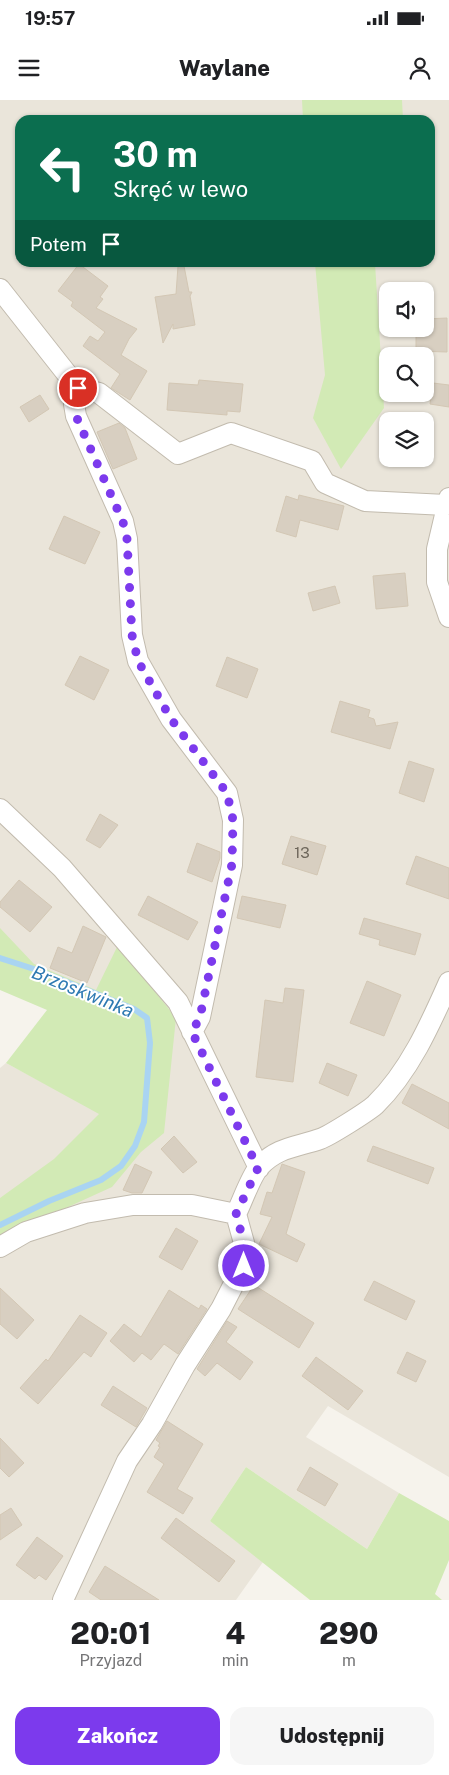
<!DOCTYPE html>
<html lang="pl">
<meta charset="utf-8">
<style>
:root{--surface:#fff;--page:#f6f6f6;--text:#202124;--muted:#757577;--accent:#7c3aed}
body{margin:0;font-family:"Public Sans",sans-serif;background:var(--page);color:var(--text);height:100vh;display:flex;flex-direction:column;font-size:19px;white-space:nowrap}
*{box-sizing:border-box;margin:0}
p{font-size:16px;color:var(--muted)}
.icon{flex:none;width:28px;height:28px;fill:none;stroke:currentColor;stroke-width:2;stroke-linecap:round;stroke-linejoin:round}
.map{position:relative;height:1500px;overflow:hidden}
.details{display:flex;flex-direction:column;background:var(--surface);flex:1}
.details>*{flex:none}
.guide{position:absolute;left:15px;top:15px;width:420px;height:152px;border-radius:15px;box-shadow:0 1px 4px #0004;background:#0b6e4f;color:#fff;overflow:hidden}
.controls{position:absolute;left:379px;top:182px;display:grid;gap:10px}
.controls a{display:grid;place-items:center;width:55px;height:55px;border-radius:10px;background:var(--surface);box-shadow:0 1px 4px #0004;font-size:25px}
.pin{position:absolute;display:grid;place-items:center;width:42px;height:42px;color:#fff;margin:-21px;border:2px solid #fff;border-radius:50%;box-shadow:0 1px 5px #0007}
.me{position:absolute;width:55px;margin:-28px;rotate:0deg;stroke-linejoin:round;filter:drop-shadow(0 0 4px #0008)}
.turn{display:flex;align-items:center;gap:18px;height:105px;padding:0 15px;font-size:22px}
.turn .icon{width:65px;height:65px;stroke-width:2.5}
.turn b{display:block;font-size:35px;line-height:42px}
.then{display:flex;align-items:center;height:48px;padding:0 15px;background:#0003;gap:10px;font-size:19px}
.eta{display:flex;justify-content:space-evenly;align-items:center;height:85px;text-align:center}
.eta b{font-size:30px;font-weight:800;line-height:35px}
.button{display:flex;gap:10px;margin-top:auto;padding:10px 15px}
.button a{flex:1;height:58px;border-radius:15px;background:var(--accent);color:#fff;font-size:20px;font-weight:800;line-height:58px;text-align:center}
.button a+a{background:var(--page);color:var(--text)}
.status{display:flex;justify-content:space-between;align-items:center;height:35px;padding:0 25px;background:var(--surface);direction:ltr}
.status svg{height:14px;fill:currentColor}
header{display:flex;justify-content:space-between;align-items:center;height:65px;padding:0 15px;background:var(--surface);font-size:22px;font-weight:800}
.map>svg:first-child{display:block}
.residential{fill:#eae5da;fill-rule:evenodd}
.green{fill:#d2eab5}
.lines{fill:none;stroke-linecap:round;stroke-linejoin:round}
.stream{stroke:#a9d4f2;stroke-width:6}
.building{fill:#d8cfc1;stroke:#d3c7b4}
.street-casing{stroke:#c2bbae;stroke-width:22}
.street{stroke:#fff;stroke-width:20}
.route{stroke:#7c3aed;stroke-width:9;stroke-dasharray:0 16.2}
.labels{text-anchor:middle;dominant-baseline:central;stroke-width:4;stroke-linejoin:round;paint-order:stroke}
.number-label{font-size:15px;fill:#6e675b}
.water-label{font-size:19px;font-style:italic;fill:#2e7ab2;stroke:#fff}
</style>
<div class="status"><b>19:57</b><svg viewBox="0 0 49 12"><path d="M0 12V9h3v3zM5 12V6h3v6zM10 12V3h3v9zM15 12V0h3v12zM26 1h20v11H26zM47 4h2v5h-2z"/></svg></div>
<header><svg class="icon" aria-label="menu" viewBox="0 0 24 24"><path d="M4 6h16M4 12h16M4 18h16"/></svg>Waylane<svg class="icon" aria-label="person" viewBox="0 0 24 24"><circle cx="12" cy="8" r="4"/><path d="M4 21q1-7 8-7t8 7"/></svg></header>
<div class="map">
<svg width="449" height="1500" viewBox="0 0 449 1500">
<rect width="100%" height="100%" fill="#f6f3ec"/>
<path class="residential" d="M 0,0 L 449,0 L 449,1377 L 328,1306 L 306,1337 L 399,1393 L 367,1449 L 246,1367 L 210,1421 L 263,1462 L 236,1500 L 0,1500 L 0,968 L 6,963 L 100,1013 L 123,938 L 0,871 ZM 20,20 L 430,20 L 430,162 L 20,162 ZM 388,191 L 425,191 L 425,229 L 388,229 ZM 388,256 L 425,256 L 425,294 L 388,294 ZM 388,321 L 425,321 L 425,359 L 388,359 Z"/>
<path class="green" d="M 302,0 L 402,0 L 403,20 L 303,20 Z
M 315,163 L 375,163 L 384,308 L 341,369 L 313,318 L 325,275 Z
M 0,828 L 34,864 L 96,890 L 118,845 L 176,918 L 164,1033 L 141,1052 L 112,1087 L 0,1138 L 0,1098 L 54,1059 L 99,1014 L 6,963 L 47,910 L 0,890 Z
M 246,1367 L 367,1449 L 399,1393 L 449,1421 L 449,1460 L 435,1494 L 442,1500 L 310,1500 L 210,1421 Z"/>
<g class="lines">
<path class="stream" d="M 0,858 L 37,870 L 134,909 L 147,918 L 150,943 L 144,1022 L 135,1046 L 121,1066 L 101,1080 L 49,1101 L 0,1125"/>
</g>
<path class="building" d="M 79,164 L 108,186 L 100,197 L 103,199 L 96,208 L 137,229 L 129,239 L 121,255 L 147,271 L 130,300 L 111,288 L 120,274 L 83,246 L 90,236 L 98,241 L 105,232 L 71,206 L 73,202 L 58,191 Z
M 178,166 L 184,166 L 189,192 L 192,192 L 190,196 L 195,225 L 173,229 L 173,224 L 163,243 L 155,197 L 176,194 Z
M 447,218 L 447,252 L 416,251 L 416,229 L 425,229 L 425,219 Z
M 199,280 L 243,284 L 240,312 L 227,311 L 227,315 L 167,310 L 169,283 L 198,285 Z
M 433,283 L 449,285 L 449,307 L 430,304 Z
M 40,295 L 49,309 L 29,322 L 20,307 Z
M 119,323 L 125,328 L 137,359 L 113,369 L 97,332 Z
M 299,395 L 344,406 L 338,430 L 300,420 L 296,437 L 276,431 L 286,396 L 298,400 Z
M 64,416 L 100,432 L 85,464 L 49,449 Z
M 405,473 L 408,506 L 376,509 L 373,476 Z
M 335,486 L 340,503 L 313,511 L 308,493 Z
M 80,556 L 109,570 L 94,600 L 65,585 Z
M 227,557 L 258,569 L 247,598 L 216,586 Z
M 340,601 L 370,610 L 368,617 L 374,619 L 376,626 L 398,622 L 390,649 L 331,632 Z
M 409,661 L 434,669 L 424,702 L 399,693 Z
M 100,714 L 118,725 L 100,748 L 86,740 Z
M 291,736 L 326,746 L 317,775 L 282,764 Z
M 197,743 L 220,752 L 220,758 L 212,782 L 187,772 Z
M 416,756 L 449,768 L 449,799 L 406,784 Z
M 19,780 L 52,807 L 30,832 L 0,807 L 0,802 Z
M 148,796 L 198,822 L 188,840 L 138,815 Z
M 242,796 L 286,805 L 280,828 L 237,818 Z
M 364,818 L 421,834 L 415,855 L 379,845 L 380,840 L 359,834 Z
M 83,826 L 106,837 L 87,883 L 50,868 L 58,847 L 72,853 Z
M 367,881 L 401,895 L 384,936 L 350,923 Z
M 285,888 L 304,890 L 293,982 L 256,977 L 265,900 L 283,903 Z
M 327,963 L 357,975 L 348,996 L 319,983 Z
M 412,984 L 449,1003 L 449,1029 L 402,1003 Z
M 174,1036 L 197,1062 L 183,1073 L 161,1049 Z
M 373,1046 L 434,1068 L 428,1084 L 367,1061 Z
M 135,1064 L 152,1072 L 142,1093 L 132,1093 L 123,1090 Z
M 282,1064 L 305,1072 L 286,1134 L 305,1144 L 297,1162 L 259,1144 L 272,1117 L 260,1114 L 267,1092 L 272,1093 Z
M 176,1128 L 198,1141 L 182,1170 L 159,1157 Z
M 374,1181 L 415,1201 L 406,1220 L 364,1200 Z
M 254,1185 L 314,1223 L 299,1248 L 238,1209 Z
M 0,1188 L 34,1220 L 17,1239 L 0,1224 Z
M 169,1190 L 199,1209 L 201,1205 L 207,1209 L 178,1254 L 164,1244 L 151,1260 L 142,1253 L 134,1262 L 110,1241 L 124,1224 L 141,1237 Z
M 80,1215 L 107,1233 L 91,1257 L 84,1252 L 38,1304 L 20,1288 L 46,1259 L 48,1261 Z
M 227,1221 L 237,1227 L 226,1242 L 253,1262 L 240,1280 L 217,1263 L 205,1276 L 197,1269 Z
M 407,1252 L 426,1261 L 416,1282 L 397,1273 Z
M 316,1257 L 363,1291 L 348,1310 L 302,1276 Z
M 113,1286 L 147,1308 L 136,1327 L 101,1305 Z
M 167,1321 L 203,1344 L 177,1389 L 193,1398 L 183,1414 L 147,1392 L 164,1364 L 154,1357 L 160,1347 L 158,1346 L 160,1343 L 156,1340 Z
M 0,1338 L 24,1363 L 9,1377 L 0,1368 Z
M 310,1367 L 338,1384 L 325,1406 L 297,1390 Z
M 11,1408 L 22,1425 L 0,1440 L 0,1415 Z
M 176,1418 L 235,1461 L 219,1482 L 161,1438 Z
M 37,1437 L 63,1456 L 46,1480 L 39,1475 L 35,1479 L 16,1465 Z
M 105,1466 L 159,1500 L 101,1500 L 89,1492 Z"/>
<g class="lines">
<defs>
<path id="street" d="M 0,189 L 78,288 L 99,293 L 178,354 L 231,333 L 312,361 L 325,383 L 365,401 L 446,405
M 78,288 L 74,304 L 76,316 L 123,421 L 127,439 L 132,535 L 138,561 L 171,619 L 227,693 L 233,720 L 232,765 L 200,917 L 192,932
M 449,398 L 437,449 L 437,482 L 449,517
M 0,709 L 62,768 L 178,902 L 259,1068
M 0,1147 L 26,1132 L 85,1113 L 133,1105 L 192,1105 L 236,1114 C 242,1102 251,1076 259,1067 C 277,1047 297,1047 320,1039 C 329,1036 367,1012 375,1005 C 409,972 430,925 449,882
M 63,1500 L 127,1361 L 152,1324 L 185,1265 L 221,1209 L 243,1166 L 244,1143 L 236,1114"/>
</defs>
<use href="#street" class="street-casing"/>
<use href="#street" class="street"/>
</g>
<g class="lines">
<path class="route" d="M 78,288 L 74,304 L 76,316 L 123,422 L 127,439 L 132,535 L 138,561 L 171,619 L 227,693 L 233,720 L 232,764 L 200,917 L 192,932 L 258,1068 L 236,1114 L 244,1143 L 244,1166"/>
</g>
<g class="labels">
<g class="number-label">
<text x="302" y="752">13</text>
</g>
<g class="water-label">
<text transform="translate(83 891) rotate(22)">Brzoskwinka</text>
</g>
</g>
</svg>
<div class="controls">
<a><svg class="icon" aria-label="sound" viewBox="0 0 24 24"><path d="M4 9h4l5-4v14l-5-4H4zM17 9q2 3 0 6"/></svg></a>
<a><svg class="icon" aria-label="search" viewBox="0 0 24 24"><circle cx="10" cy="10" r="6"/><path d="M15 15l6 6"/></svg></a>
<a><svg class="icon" aria-label="layers" viewBox="0 0 24 24"><path d="M12 4l9 5-9 5-9-5zM3 14l9 5 9-5"/></svg></a>
</div>
<div class="pin" style="left:78px;top:288px;background:#d93025"><svg class="icon" aria-label="arrive" viewBox="0 0 24 24"><path d="M6 21V4h12l-3 4 3 4H6"/></svg></div>
<svg class="me" style="left:244px;top:1166px" viewBox="-20 -20 40 40"><circle r="17" fill="#7c3aed" stroke="#fff" stroke-width="3"/><path d="M0-11L8 9 0 5-8 9z" fill="#fff"/></svg>
<div class="guide">
<div class="turn"><svg class="icon" aria-label="left" viewBox="0 0 24 24"><path d="M17 20v-9H6M10 6l-5 5 5 5"/></svg><div><b>30 m</b>Skręć w lewo</div></div>
<div class="then">Potem<svg class="icon" aria-label="arrive" viewBox="0 0 24 24"><path d="M6 21V4h12l-3 4 3 4H6"/></svg></div>
</div>
</div>
<section class="details">
<div class="eta">
<div><b>20:01</b><p>Przyjazd</p></div>
<div><b>4</b><p>min</p></div>
<div><b>290</b><p>m</p></div>
</div>
<div class="button"><a>Zakończ</a><a>Udostępnij</a></div>
</section>
